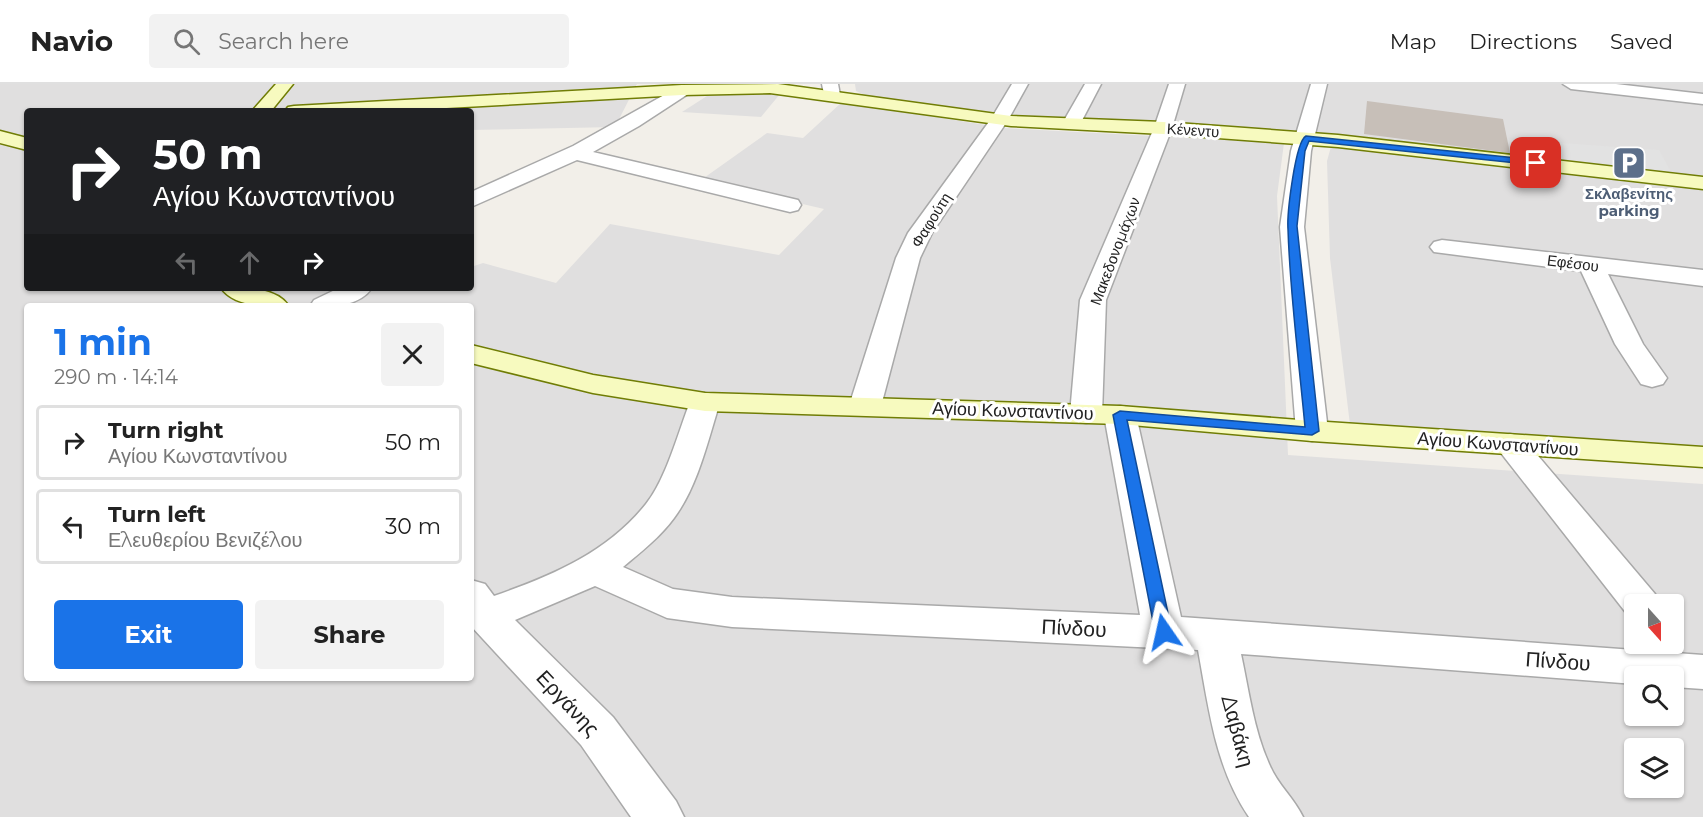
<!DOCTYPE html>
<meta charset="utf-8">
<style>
:root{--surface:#fff;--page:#f2f2f2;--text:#222;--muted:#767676;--line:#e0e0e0;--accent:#1a73e8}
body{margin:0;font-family:Montserrat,sans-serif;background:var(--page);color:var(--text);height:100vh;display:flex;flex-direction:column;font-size:22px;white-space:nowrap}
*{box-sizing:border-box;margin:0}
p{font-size:20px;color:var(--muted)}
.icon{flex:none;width:33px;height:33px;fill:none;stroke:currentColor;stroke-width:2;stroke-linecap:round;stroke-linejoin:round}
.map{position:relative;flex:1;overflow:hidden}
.details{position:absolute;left:24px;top:219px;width:450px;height:378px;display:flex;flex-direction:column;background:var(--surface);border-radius:6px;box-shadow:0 2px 4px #0004}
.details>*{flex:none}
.banner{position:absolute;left:24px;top:24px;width:450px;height:183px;border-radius:6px;box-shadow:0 2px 4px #0004;background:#202124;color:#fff;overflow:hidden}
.needle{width:39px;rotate:159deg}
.tools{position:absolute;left:1624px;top:510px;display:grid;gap:12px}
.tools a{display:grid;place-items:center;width:60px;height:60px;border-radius:6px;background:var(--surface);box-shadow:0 2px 4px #0004;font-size:30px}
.pin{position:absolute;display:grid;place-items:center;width:51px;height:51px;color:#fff;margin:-26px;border-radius:12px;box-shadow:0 3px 9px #0006}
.me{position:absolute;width:66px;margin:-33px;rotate:349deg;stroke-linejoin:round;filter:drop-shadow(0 0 4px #0008)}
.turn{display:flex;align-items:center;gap:21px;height:126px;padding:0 30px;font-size:27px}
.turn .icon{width:78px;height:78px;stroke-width:2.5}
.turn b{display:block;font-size:42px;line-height:51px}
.lanes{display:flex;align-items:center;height:57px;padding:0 30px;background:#0003;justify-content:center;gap:30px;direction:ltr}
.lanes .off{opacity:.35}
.round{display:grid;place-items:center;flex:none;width:63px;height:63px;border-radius:6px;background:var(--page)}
.overview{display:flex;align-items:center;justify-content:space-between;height:102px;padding:0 30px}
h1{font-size:36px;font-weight:700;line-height:45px;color:var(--accent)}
.cta{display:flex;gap:12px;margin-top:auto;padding:12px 30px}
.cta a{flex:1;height:69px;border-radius:6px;background:var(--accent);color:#fff;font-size:24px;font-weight:700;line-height:69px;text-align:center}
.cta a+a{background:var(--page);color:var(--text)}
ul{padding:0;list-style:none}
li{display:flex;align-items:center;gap:18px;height:75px;margin:0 12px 9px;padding:0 18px;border:3px solid var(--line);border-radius:6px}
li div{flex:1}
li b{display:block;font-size:22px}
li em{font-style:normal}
header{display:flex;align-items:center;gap:36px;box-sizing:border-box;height:84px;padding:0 30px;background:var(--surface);border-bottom:2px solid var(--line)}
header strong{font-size:28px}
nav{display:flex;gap:33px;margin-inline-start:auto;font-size:21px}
.search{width:420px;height:54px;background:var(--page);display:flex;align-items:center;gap:15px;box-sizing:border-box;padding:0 21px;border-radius:6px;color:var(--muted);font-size:22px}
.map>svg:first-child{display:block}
.residential{fill:#e0dfdf;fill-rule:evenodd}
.parking{fill:#e2e2e2}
.building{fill:#c7bfb8}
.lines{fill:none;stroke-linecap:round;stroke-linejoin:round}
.street-casing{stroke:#a9a9a9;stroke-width:3}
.secondary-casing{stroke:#707d05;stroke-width:3}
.street{fill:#fff;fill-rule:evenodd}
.secondary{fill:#f7fabf;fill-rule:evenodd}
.route{fill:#1a73e8;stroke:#114b97;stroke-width:1.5}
.labels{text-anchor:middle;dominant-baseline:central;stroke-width:6;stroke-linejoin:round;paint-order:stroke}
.far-street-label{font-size:15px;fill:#222;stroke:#fff}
.far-service-label{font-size:15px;font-weight:bold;fill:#4e5e75;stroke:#fff}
.street-label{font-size:18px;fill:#222;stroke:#fff}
.near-street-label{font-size:21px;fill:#222;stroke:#fff}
</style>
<header>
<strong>Navio</strong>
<div class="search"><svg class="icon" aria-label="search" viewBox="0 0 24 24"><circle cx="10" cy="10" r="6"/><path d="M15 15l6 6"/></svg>Search here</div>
<nav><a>Map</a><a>Directions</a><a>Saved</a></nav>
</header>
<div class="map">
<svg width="1703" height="733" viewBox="0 0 1703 733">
<rect width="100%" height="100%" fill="#f2efe9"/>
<path class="residential" d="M 0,0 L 637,0 L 615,43 L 471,46 L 471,27 L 27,27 L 27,204 L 471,204 L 471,183 L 483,179 L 556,199 L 610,140 L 779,171 L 824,125 L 701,96 L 767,49 L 803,54 L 842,18 L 1004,44 L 1284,59 L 1277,112 L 1288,371 L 1703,400 L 1703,733 L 0,733 ZM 27,222 L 471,222 L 471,594 L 27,594 ZM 1635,520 L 1674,520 L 1674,560 L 1635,560 ZM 1635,592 L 1674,592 L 1674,632 L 1635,632 ZM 1635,664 L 1674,664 L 1674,704 L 1635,704 Z
M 855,0 L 1703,0 L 1703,364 L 1350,341 L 1330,174 L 1327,77 L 1334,52 L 1013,37 L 867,12 L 856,7 Z
M 764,8 L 780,10 L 761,33 L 682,28 L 707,12 Z"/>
<path class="parking" d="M 1507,55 L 1659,66 L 1671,88 L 1511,70 Z"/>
<path class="building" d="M 1367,17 L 1503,35 L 1510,69 L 1364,50 Z"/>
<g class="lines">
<defs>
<path id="street" d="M 822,0 L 838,0 L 840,11 L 837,15 L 825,15 Z
M 1012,0 L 1028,0 L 1008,36 L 932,149 L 920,174 L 881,322 L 876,329 L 865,331 L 854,329 L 849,322 L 896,174 L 908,149 L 991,35 Z
M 1085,0 L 1101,0 L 1078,44 L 1064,44 L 1062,40 Z
M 1169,0 L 1185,0 L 1172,44 L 1106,216 L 1102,330 L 1097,337 L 1086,339 L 1075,337 L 1070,330 L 1080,216 L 1154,44 Z
M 1311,0 L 1327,0 L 1311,67 L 1304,143 L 1328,347 L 1323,354 L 1312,357 L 1301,354 L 1296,347 L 1280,143 L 1291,67 Z
M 1563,0 L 1616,0 L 1703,10 L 1703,20 L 1571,5 Z
M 682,1 L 688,2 L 690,6 L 688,10 L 639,42 L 593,68 L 798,116 L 801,121 L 798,126 L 790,128 L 577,76 L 471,123 L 471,108 L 573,62 Z
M 1442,156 L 1703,186 L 1703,202 L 1608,190 L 1643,260 L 1667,294 L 1663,300 L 1652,303 L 1641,300 L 1615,260 L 1581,187 L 1434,168 L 1430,163 L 1434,158 Z
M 339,204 L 372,204 C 358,224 331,222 310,222 L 314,216 Z
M 705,309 L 716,311 L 720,318 C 708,356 698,402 674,434 C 660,453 641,468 623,483 L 673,505 L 732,513 L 1140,531 L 1104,331 L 1109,324 L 1120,322 L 1131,324 L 1136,331 L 1181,533 L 1703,571 L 1703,605 L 1674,603 L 1674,592 L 1635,592 L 1635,600 L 1241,570 C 1249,607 1254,648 1270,682 C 1278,701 1294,714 1303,733 L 1249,733 C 1215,683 1209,625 1198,566 L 732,543 L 667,534 L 595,502 L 515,536 L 613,633 L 676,717 L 684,733 L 631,733 L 581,661 L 471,542 L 471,496 L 485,500 L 494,512 C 551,492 607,469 646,420 C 666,395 678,349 690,318 L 694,311 Z
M 1510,350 L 1522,353 L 1655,510 L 1661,520 L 1635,520 L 1635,533 L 1627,530 L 1494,360 L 1498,353 Z"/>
<path id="secondary" d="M 276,0 L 293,0 L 271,27 L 252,27 Z
M 778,0 L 1011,32 L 1163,38 L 1338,51 L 1703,93 L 1703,105 L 1338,63 L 1163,50 L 1011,42 L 770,9 L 682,11 L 392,27 L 285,27 L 288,23 L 294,22 L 682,1 Z
M 0,47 L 27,54 L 27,66 L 0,59 Z
M 221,204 C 243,204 275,202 289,222 C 268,222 235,224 221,204 Z
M 471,261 L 593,291 L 705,309 L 1120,322 L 1312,337 L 1703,363 L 1703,383 L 1312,357 L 1120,340 L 705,327 L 593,309 L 471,279 Z"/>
</defs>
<use href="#street" class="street-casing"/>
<use href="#secondary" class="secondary-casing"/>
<use href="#street" class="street"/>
<use href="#secondary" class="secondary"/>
</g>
<path class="route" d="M 1306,52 L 1536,76 L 1540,79 L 1536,81 L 1309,57 L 1305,67 L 1297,142 L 1319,347 L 1312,351 L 1127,336 L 1172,548 L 1170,552 L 1164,554 L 1158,552 L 1155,548 L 1113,331 L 1120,327 L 1305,343 C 1299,277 1290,211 1288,145 C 1287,130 1295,58 1306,52 Z"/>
<defs>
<symbol id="parking-square" viewBox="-11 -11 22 22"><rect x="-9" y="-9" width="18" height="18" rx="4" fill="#5c6f8a" stroke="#fff"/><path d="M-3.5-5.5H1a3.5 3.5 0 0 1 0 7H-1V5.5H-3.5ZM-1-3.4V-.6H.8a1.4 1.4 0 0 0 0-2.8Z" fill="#fff"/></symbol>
</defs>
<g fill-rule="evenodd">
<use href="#parking-square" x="1610" y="60" width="38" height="38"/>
</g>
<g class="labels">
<g class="far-street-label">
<text transform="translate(1193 46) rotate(4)">Κένεντυ</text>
<text transform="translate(931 136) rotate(-58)">Φαφούτη</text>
<text transform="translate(1115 167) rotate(-69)">Μακεδονομάχων</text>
<text transform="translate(1573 179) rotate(7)">Εφέσου</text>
</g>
<g class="far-service-label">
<text x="1629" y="109">Σκλαβενίτης<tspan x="1629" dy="17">parking</tspan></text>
</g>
<g class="street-label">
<text transform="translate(1013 327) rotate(2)">Αγίου Κωνσταντίνου</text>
<text transform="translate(1498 360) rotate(4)">Αγίου Κωνσταντίνου</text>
</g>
<g class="near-street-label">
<text transform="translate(1074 544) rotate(3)">Πίνδου</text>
<text transform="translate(1558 577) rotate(4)">Πίνδου</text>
<text transform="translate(568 619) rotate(47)">Εργάνης</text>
<text transform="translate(1238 647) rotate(75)">Δαβάκη</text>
</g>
</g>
</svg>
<div class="tools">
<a><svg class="needle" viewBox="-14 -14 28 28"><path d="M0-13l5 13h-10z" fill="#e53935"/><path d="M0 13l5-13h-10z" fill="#767676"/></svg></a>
<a><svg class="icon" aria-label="search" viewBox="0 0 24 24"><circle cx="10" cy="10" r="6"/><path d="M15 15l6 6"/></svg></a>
<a><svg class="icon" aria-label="layers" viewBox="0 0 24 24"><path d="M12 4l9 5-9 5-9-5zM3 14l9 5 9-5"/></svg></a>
</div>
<div class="pin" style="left:1536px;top:79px;background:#d93025"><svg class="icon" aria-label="arrive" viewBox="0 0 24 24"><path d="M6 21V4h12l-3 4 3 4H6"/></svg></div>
<svg class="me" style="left:1164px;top:548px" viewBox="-20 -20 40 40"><path d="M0-17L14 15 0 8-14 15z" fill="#1a73e8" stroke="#fff" stroke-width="4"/></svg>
<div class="banner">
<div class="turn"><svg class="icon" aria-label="right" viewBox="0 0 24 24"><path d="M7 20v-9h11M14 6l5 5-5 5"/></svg><div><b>50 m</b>Αγίου Κωνσταντίνου</div></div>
<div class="lanes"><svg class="icon off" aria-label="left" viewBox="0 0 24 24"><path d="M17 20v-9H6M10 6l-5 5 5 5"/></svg><svg class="icon off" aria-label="ahead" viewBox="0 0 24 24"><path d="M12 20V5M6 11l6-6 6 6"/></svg><svg class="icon" aria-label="right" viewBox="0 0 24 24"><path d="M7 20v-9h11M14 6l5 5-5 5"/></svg></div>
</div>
<section class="details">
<div class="overview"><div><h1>1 min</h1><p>290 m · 14:14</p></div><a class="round"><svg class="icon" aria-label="close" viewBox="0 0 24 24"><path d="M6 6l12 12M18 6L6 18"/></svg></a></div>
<ul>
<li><svg class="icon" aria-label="right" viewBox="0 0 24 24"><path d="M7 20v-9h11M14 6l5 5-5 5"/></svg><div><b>Turn right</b><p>Αγίου Κωνσταντίνου</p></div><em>50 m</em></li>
<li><svg class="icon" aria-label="left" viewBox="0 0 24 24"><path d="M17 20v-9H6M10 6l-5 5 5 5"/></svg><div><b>Turn left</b><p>Ελευθερίου Βενιζέλου</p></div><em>30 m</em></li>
</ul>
<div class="cta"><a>Exit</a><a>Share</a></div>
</section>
</div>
